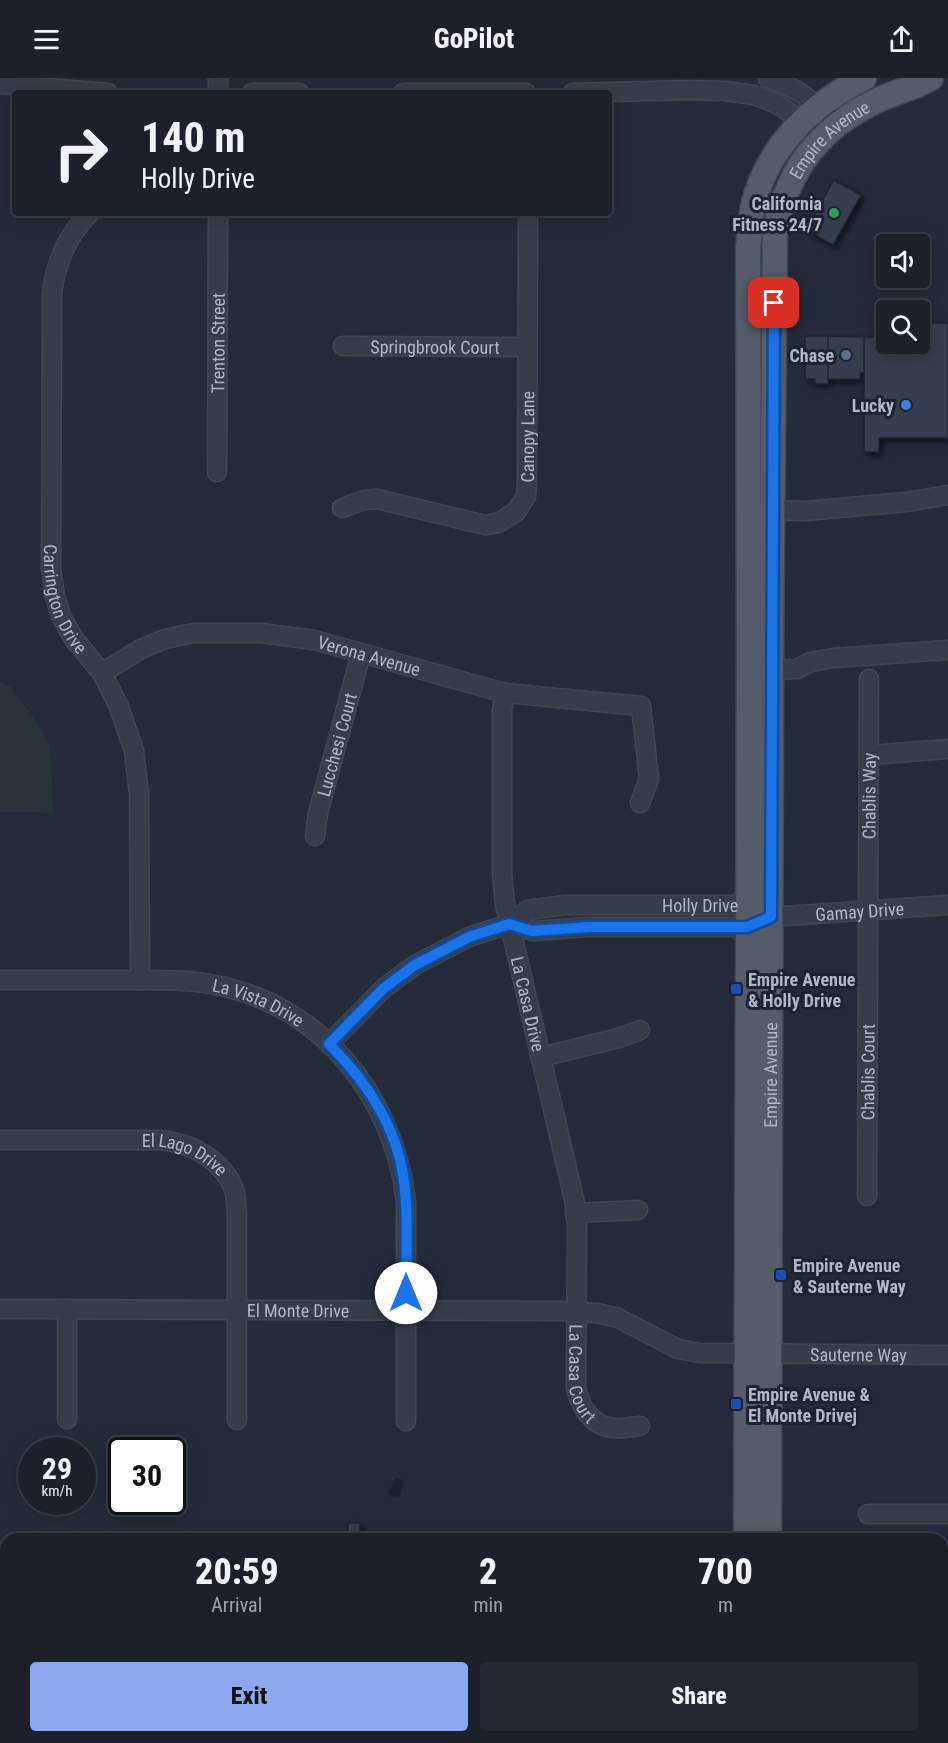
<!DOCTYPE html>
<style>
:root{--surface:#1b202b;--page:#242833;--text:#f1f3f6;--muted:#a0a3a9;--line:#393e47;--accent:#8da7f0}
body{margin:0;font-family:"Roboto Condensed",sans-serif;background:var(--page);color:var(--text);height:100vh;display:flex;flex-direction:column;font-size:22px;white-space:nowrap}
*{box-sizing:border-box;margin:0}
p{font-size:20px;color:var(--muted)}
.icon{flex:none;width:33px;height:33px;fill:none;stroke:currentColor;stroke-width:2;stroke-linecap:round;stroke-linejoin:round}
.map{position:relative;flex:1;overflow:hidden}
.panel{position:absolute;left:0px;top:1455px;width:948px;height:210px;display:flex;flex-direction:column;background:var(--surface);border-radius:18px 18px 0 0;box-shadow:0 3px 15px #0003,0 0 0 2px var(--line)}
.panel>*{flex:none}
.hud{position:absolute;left:12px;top:12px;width:600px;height:126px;border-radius:6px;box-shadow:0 3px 15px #0003,0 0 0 2px var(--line);background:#1b202b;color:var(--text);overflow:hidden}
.buttons{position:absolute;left:876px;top:156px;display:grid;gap:12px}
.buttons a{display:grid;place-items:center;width:54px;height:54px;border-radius:6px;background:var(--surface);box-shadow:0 3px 15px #0003,0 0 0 2px var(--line);font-size:30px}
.speed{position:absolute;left:18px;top:1359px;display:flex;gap:12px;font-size:30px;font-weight:700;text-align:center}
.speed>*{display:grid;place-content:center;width:78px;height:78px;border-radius:50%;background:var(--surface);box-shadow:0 3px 15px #0003,0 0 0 2px var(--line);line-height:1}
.speed small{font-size:15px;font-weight:400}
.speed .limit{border:3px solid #111;border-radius:9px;background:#fff;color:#111}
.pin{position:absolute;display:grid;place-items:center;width:51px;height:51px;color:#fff;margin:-26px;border-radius:12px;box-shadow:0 3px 9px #0006}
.me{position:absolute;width:66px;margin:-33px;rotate:0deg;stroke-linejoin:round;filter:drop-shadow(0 0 4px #0008)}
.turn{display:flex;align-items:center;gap:21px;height:126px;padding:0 30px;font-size:27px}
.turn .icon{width:78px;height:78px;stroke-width:2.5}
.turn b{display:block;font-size:42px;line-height:51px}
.eta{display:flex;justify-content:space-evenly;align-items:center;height:102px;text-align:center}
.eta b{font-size:36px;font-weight:800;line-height:42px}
.action{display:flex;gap:12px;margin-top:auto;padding:12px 30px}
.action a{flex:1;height:69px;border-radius:6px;background:var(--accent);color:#111;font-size:24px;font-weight:800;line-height:69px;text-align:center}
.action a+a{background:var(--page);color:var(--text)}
header{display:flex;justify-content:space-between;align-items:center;height:78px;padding:0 30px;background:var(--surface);font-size:27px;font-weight:800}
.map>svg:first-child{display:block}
.green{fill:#26353a}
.water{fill:#182035}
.building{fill:#363e4f;stroke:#1e2430;stroke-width:1.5;filter:url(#shadow)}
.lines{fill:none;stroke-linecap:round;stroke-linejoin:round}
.minor-casing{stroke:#404652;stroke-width:21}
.major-casing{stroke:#404652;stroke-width:27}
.minor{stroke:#373c49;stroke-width:18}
.major{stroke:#555b69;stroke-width:24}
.route-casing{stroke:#114b97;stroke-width:15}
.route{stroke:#1a73e8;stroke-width:10}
.leisure-dot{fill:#2e9e5b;stroke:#1c222e;stroke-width:2}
.service-dot{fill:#5c6f8a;stroke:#1c222e;stroke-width:2}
.shop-dot{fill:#3f7fe0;stroke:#1c222e;stroke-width:2}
.transit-dot{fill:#1a4fb4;stroke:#1c222e;stroke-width:2}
.labels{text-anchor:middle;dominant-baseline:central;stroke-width:6;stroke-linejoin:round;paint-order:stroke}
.street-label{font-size:18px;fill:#b2b7c5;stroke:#1c222e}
.poi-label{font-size:18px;font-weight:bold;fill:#b2b7c5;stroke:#1c222e;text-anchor:end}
</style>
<header><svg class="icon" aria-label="menu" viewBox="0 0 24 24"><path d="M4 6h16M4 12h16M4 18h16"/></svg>GoPilot<svg class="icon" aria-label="share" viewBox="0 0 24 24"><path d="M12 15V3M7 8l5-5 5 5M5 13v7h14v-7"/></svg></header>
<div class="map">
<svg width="948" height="1665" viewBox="0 0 948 1665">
<defs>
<filter id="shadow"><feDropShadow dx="3.5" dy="3.5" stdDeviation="3" flood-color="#0009"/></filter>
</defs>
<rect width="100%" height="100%" fill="#242a39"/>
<path class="green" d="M 0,604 L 10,608 L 32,637 L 50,668 L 53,735 L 0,734 Z"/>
<path class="water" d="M 396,1400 L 403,1403 L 400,1418 L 391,1419 L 388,1413 L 393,1408 Z"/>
<path class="building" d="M 834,102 L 861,117 L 833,167 L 806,152 Z
M 882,243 L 886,243 L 886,266 L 920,266 L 920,245 L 948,245 L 948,360 L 879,360 L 879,374 L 864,374 L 864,259 L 882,259 Z
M 805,258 L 828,258 L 828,306 L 815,306 L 815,301 L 805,301 Z
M 828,258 L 864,259 L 864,295 L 860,295 L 860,301 L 828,301 Z
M 348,1445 L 360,1445 L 360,1460 L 348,1460 Z
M 403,1662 L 417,1662 L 417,1665 L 403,1665 Z"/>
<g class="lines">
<defs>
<g id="minor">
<path d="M 218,0 L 218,15"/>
<path d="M 768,0 C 797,9 817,26 839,47"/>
<path d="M 0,6 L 108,15"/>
<path d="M 252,15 L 299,15"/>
<path d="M 403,15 L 526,15"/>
<path d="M 573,15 L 689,12 L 725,13 L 754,17 L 777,26 L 811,49"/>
<path id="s1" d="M 90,135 C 67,157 56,184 52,215 L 51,490 L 55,518 L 61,538 L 74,561 L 102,595 L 119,629 L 134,673 L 139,716 L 140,902"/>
<path id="s2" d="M 343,268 L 527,269"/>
<path id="s3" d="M 217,394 L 218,135"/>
<path id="s4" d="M 342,430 L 364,422 L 377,421 L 485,447 L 498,445 L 516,434 L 526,418 L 527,406 L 528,135"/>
<path d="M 772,432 L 805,433 L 906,424 L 948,417"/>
<path d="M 771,592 L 797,591 L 810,584 L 833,580 L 948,572"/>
<path id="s5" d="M 102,595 L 141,571 L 165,561 L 194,555 L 261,555 L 314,562 L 505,615 L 641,628 L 649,701 L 640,725"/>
<path id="s6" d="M 505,615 L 502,632 L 502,796 L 505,826 L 574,1121 L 577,1148 L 576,1310 C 580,1328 591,1347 612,1350 C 620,1351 631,1349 640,1348"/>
<path d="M 869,677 L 948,671"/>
<path id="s7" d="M 315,758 L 318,735 L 361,576"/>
<path id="s8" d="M 509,846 L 533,853 L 589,849 L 748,849 L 771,839 L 948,827"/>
<path id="s9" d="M 0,902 C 40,902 79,902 119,902 C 149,902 179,901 210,906 C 320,925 393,1016 406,1123 L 406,1343"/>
<path id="s10" d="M 329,966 L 384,910 L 415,887 L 469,859 L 509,846 L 528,832 L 565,827 L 747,827 L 758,833"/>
<path d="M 541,979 L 619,960 L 640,952"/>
<path id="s11" d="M 0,1062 L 162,1062 C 193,1066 225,1083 235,1115 C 236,1121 236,1128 237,1134 L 237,1342"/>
<path id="s12" d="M 867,1118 L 869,601"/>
<path d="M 575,1135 L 638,1132"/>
<path id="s13" d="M 0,1231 L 560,1233 L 597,1235 L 618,1240 L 678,1271 L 700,1275 L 948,1277"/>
<path d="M 67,1231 L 67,1341"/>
<path d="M 868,1436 L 948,1436"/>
<path d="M 942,1601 L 948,1601"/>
</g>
<g id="major">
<path d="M 746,1461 L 749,577 L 748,169 C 750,156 750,141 753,128 C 767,69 812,26 864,0"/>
<path id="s14" d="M 769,1461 L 771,580 L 775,150 C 790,90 819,50 876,23 C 894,14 914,11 931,0"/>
<path d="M 745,1665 L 745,1659"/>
<path d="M 769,1665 L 769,1659"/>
</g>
</defs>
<use href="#minor" class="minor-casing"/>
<use href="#major" class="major-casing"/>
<use href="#minor" class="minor"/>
<use href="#major" class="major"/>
</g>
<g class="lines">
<defs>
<path id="route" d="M 406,1215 C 406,1176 409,1135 403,1096 C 395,1046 364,1001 329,966 L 384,910 L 415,887 L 469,859 L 509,846 L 532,853 L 589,849 L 747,849 L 771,839 L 774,225"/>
</defs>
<use href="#route" class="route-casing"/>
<use href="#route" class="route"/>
</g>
<circle class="leisure-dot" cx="834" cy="135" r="6"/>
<circle class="service-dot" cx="846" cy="277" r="6"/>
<circle class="shop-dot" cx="906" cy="327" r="6"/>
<g class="transit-dot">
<rect x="730" y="905" width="12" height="12" rx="3"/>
<rect x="775" y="1191" width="12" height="12" rx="3"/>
<rect x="730" y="1320" width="12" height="12" rx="3"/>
</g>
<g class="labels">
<g class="street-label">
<text stroke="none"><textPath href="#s14" startOffset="1418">Empire Avenue</textPath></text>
<text stroke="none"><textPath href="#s3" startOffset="129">Trenton Street</textPath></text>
<text stroke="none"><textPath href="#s2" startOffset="92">Springbrook Court</textPath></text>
<text stroke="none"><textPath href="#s4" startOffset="260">Canopy Lane</textPath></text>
<text stroke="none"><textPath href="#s1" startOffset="399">Carrington Drive</textPath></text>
<text stroke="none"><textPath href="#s5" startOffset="279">Verona Avenue</textPath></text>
<text stroke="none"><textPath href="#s7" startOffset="94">Lucchesi Court</textPath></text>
<text stroke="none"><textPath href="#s12" startOffset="400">Chablis Way</textPath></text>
<text stroke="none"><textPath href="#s10" startOffset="416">Holly Drive</textPath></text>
<text stroke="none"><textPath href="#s8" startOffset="354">Gamay Drive</textPath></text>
<text stroke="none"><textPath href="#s6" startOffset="314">La Casa Drive</textPath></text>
<text stroke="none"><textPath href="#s9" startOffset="262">La Vista Drive</textPath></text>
<text stroke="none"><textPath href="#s12" startOffset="124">Chablis Court</textPath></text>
<text stroke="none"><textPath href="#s14" startOffset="464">Empire Avenue</textPath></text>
<text stroke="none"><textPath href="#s11" startOffset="188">El Lago Drive</textPath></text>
<text stroke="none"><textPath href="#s13" startOffset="298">El Monte Drive</textPath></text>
<text stroke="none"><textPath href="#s13" startOffset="867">Sauterne Way</textPath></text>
<text stroke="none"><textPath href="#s6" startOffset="690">La Casa Court</textPath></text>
</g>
<g class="poi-label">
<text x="822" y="125">California<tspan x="822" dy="21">Fitness 24/7</tspan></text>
<text x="834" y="277">Chase</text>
<text x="894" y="327">Lucky</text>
<text x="748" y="901" text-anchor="start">Empire Avenue<tspan x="748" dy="21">&amp; Holly Drive</tspan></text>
<text x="793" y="1187" text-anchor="start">Empire Avenue<tspan x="793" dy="21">&amp; Sauterne Way</tspan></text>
<text x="748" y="1316" text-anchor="start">Empire Avenue &amp;<tspan x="748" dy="21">El Monte Drivej</tspan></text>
</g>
</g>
</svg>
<div class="buttons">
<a><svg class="icon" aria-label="sound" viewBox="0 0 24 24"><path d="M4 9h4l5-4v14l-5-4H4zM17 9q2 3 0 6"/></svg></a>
<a><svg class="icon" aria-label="search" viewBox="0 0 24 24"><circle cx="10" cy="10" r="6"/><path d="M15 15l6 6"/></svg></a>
</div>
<div class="speed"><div>29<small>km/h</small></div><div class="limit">30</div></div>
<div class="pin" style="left:774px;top:225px;background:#d93025"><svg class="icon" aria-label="arrive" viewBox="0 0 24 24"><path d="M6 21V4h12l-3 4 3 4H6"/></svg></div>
<svg class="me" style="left:406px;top:1215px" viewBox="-20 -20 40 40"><circle r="19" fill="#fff"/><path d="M0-13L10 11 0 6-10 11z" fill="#1a73e8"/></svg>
<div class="hud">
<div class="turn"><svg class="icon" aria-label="right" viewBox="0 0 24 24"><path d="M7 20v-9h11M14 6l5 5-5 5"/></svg><div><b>140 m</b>Holly Drive</div></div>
</div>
<section class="panel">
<div class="eta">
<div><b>20:59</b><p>Arrival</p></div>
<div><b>2</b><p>min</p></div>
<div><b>700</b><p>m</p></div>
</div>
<div class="action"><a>Exit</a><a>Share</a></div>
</section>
</div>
